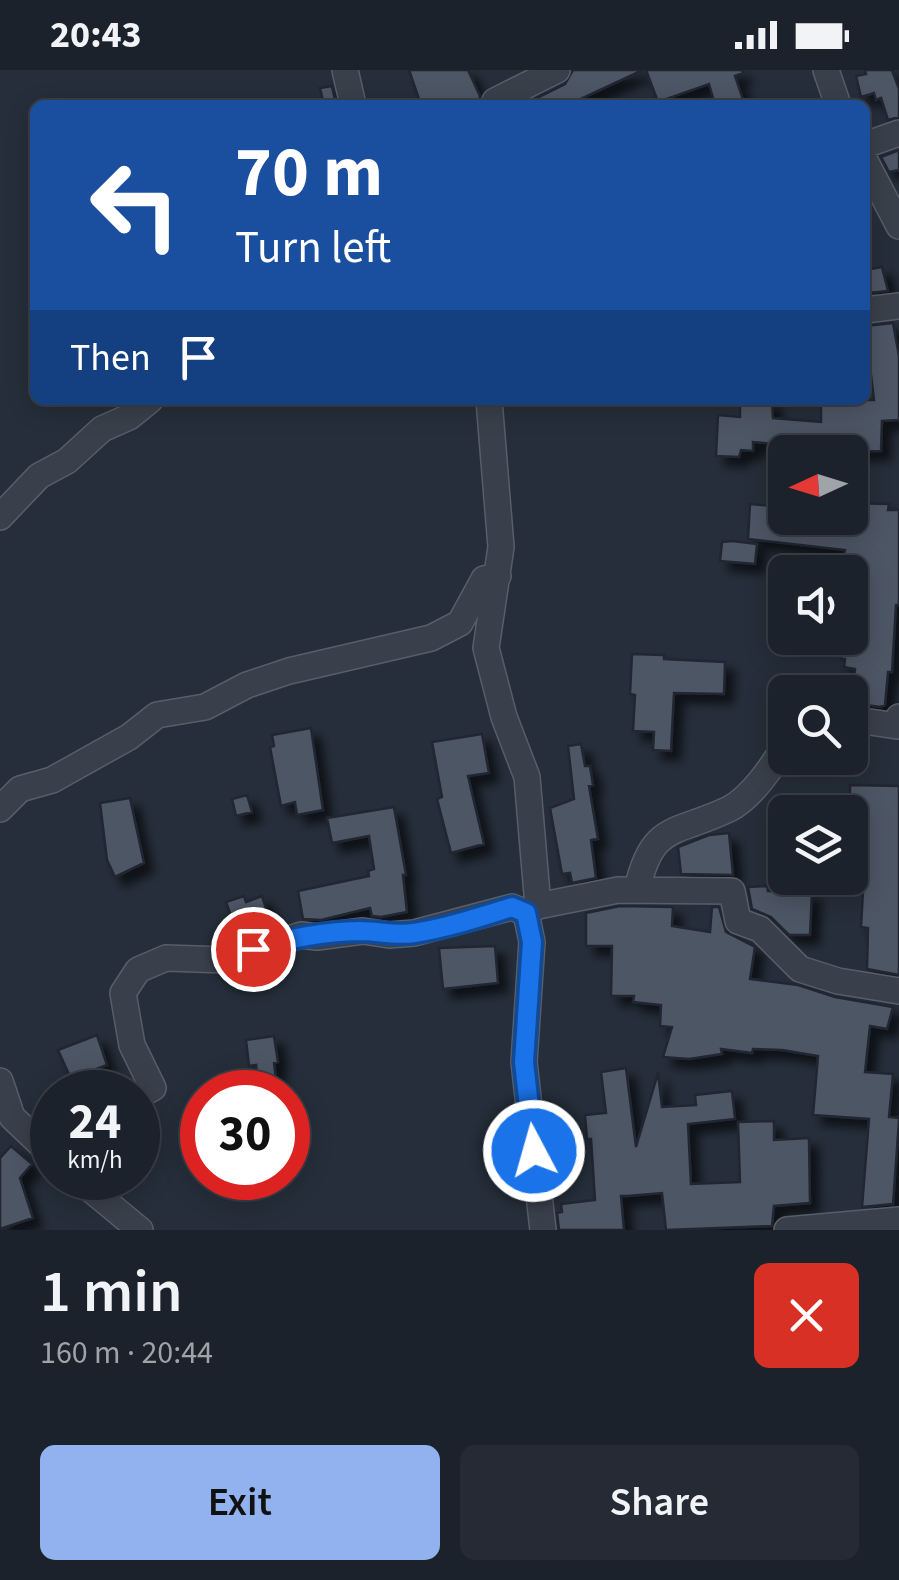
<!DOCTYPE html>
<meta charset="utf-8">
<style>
:root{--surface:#1c222c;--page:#252a34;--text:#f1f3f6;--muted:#a0a4a9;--line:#3a3f48;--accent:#91b2ee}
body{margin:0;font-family:"Source Sans 3",sans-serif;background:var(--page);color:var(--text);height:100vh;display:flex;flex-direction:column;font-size:38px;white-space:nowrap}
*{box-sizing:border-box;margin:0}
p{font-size:32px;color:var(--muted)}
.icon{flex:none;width:55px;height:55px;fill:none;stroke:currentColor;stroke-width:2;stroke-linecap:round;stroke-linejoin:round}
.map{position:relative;height:1160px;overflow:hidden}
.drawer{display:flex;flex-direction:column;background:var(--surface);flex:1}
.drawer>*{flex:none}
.top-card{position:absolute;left:30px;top:30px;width:840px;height:305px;border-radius:15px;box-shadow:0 5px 25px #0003,0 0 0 2px var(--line);background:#1a4fa0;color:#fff;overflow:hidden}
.needle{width:65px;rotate:266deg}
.fabs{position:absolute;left:768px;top:365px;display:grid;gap:20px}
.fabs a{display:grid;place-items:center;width:100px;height:100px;border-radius:15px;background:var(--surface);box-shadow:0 5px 25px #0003,0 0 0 2px var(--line);font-size:50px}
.speed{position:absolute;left:30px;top:1000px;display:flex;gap:20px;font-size:50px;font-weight:700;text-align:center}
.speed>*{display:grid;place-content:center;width:130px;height:130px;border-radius:50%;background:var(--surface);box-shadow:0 5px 25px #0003,0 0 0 2px var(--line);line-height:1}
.speed small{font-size:25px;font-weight:400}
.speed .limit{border:15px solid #d22;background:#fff;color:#111}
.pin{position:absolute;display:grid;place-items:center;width:85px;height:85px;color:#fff;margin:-42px;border:5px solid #fff;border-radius:50%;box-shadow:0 2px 10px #0007}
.me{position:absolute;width:110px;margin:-55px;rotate:354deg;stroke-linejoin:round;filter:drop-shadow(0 0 8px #0008)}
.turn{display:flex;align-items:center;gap:35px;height:210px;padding:0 40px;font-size:45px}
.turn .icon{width:130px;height:130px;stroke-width:2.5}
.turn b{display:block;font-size:70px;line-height:85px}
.then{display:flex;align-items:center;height:95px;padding:0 40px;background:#0003;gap:20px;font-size:38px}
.round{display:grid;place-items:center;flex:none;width:105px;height:105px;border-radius:15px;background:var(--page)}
.head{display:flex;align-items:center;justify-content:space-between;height:170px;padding:0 40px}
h1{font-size:60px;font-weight:600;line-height:75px}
.cta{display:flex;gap:20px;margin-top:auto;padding:20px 40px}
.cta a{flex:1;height:115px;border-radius:15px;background:var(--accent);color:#111;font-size:40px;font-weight:600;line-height:115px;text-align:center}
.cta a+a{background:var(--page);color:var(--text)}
.status{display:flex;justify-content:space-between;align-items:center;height:70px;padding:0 50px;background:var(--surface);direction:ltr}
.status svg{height:28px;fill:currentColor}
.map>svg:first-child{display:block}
.building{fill:#4e5665;stroke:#202732;stroke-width:2.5;filter:url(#shadow)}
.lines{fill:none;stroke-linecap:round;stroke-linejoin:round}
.minor-casing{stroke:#575e69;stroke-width:28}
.minor{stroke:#39404b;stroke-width:25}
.route-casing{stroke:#114b97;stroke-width:25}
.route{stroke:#1a73e8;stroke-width:18}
</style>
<div class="status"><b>20:43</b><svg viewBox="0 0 49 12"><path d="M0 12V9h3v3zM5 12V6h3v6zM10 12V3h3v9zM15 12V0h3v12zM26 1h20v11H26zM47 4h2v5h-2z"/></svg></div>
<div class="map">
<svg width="899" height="1160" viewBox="0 0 899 1160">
<defs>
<filter id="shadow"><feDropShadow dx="9" dy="9" stdDeviation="5" flood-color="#0009"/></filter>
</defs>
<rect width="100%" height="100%" fill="#252e3a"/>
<path class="building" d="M 409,0 L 468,0 L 480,26 L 478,35 L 421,35 Z
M 573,0 L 643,0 L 568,35 L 523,35 L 565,14 Z
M 646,0 L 742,0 L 743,3 L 735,6 L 745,35 L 715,35 L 709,14 L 658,32 Z
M 865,0 L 892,0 L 899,19 L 899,47 L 888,50 L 881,28 L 876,30 L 874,23 L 861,27 L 856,6 L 866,4 Z
M 332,16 L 336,35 L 324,35 L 320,18 Z
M 899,80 L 899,100 L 889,102 L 881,87 Z
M 882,197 L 888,221 L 869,223 L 865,200 Z
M 893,253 L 899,286 L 899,350 L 882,351 L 881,381 L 799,382 L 799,379 L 788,378 L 789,375 L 753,372 L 753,381 L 741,380 L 739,387 L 716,386 L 718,345 L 740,347 L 740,330 L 772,330 L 773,348 L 821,352 L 821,330 L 874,330 L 865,256 Z
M 850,433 L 889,434 L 888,440 L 899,440 L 899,535 L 896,535 L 892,602 L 888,602 L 885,635 L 880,637 L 852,633 L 855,599 L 844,597 L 845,589 L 841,589 L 843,568 L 863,569 L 864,531 L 850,529 L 850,502 L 841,502 L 845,480 L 748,469 L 750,434 L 785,437 L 785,448 L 850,448 Z
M 733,471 L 757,474 L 755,494 L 720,491 L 722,472 Z
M 632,584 L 664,585 L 664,589 L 725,592 L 724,624 L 674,623 L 671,681 L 653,680 L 654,662 L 633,661 L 635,625 L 630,624 Z
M 311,658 L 323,740 L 297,745 L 295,732 L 281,736 L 270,677 L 274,676 L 272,665 Z
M 482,664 L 489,703 L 468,706 L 484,774 L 451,783 L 437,729 L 442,727 L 432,672 Z
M 581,674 L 585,696 L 590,696 L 593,715 L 589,716 L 598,769 L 591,770 L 596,808 L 572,813 L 570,803 L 562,804 L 550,738 L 574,729 L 568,676 Z
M 850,715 L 899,716 L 899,905 L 867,899 L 868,858 L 861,857 L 867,751 L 859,751 L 859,745 L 850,745 Z
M 247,725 L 252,742 L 236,746 L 232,729 Z
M 130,728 L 144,793 L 115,807 L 107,790 L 100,733 Z
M 394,737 L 406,805 L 403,805 L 407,842 L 381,847 L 372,846 L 370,838 L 321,850 L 303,849 L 298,821 L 369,806 L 368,801 L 374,799 L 369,766 L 332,773 L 327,748 Z
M 729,763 L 733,805 L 681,804 L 678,777 L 709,765 Z
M 767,816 L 768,821 L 812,822 L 810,865 L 789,865 L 771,847 L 752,839 L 748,817 Z
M 244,826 L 246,832 L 262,826 L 272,857 L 239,868 L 226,832 Z
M 620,836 L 673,837 L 672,856 L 710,862 L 712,837 L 719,837 L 726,862 L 755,877 L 750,909 L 798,915 L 835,927 L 893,937 L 887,959 L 870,956 L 865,1002 L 893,1004 L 889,1047 L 899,1048 L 899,1051 L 893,1134 L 862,1137 L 869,1049 L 813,1045 L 818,986 L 782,980 L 753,979 L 752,983 L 721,979 L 722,984 L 689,989 L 663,987 L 672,957 L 660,956 L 661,935 L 633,932 L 634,926 L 611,926 L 612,876 L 586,876 L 586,843 Z
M 495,876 L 498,913 L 443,919 L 439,878 Z
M 97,965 L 107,995 L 71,1009 L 58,980 Z
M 274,966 L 278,992 L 274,993 L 277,1017 L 259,1021 L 256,995 L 249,996 L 246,970 Z
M 626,998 L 636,1077 L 658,1003 L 662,1037 L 696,1035 L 695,1025 L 732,1021 L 735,1049 L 688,1054 L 691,1114 L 740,1112 L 738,1052 L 774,1051 L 774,1070 L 809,1068 L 810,1133 L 774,1136 L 772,1156 L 666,1160 L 662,1123 L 627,1126 L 621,1126 L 624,1160 L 559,1160 L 557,1143 L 562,1142 L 561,1134 L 595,1130 L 591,1069 L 587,1069 L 585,1045 L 606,1043 L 601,1002 Z
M 11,1076 L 32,1094 L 20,1108 L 33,1148 L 0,1159 L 0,1088 Z"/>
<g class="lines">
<defs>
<path id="minor" d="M 345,0 L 353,35
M 826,0 L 838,35
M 494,35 L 495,31 L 557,0
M 865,75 L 899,63
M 865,91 L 899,156
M 865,240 L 899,236
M 489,330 L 501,477 L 486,578 L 504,647 L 527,707 L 538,836 L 526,843 L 532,872 L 524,992 L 543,1160
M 0,447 L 39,406 L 67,391 L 102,359 L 129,347 L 150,330
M 850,649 L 897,656 L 899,647
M 0,739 L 20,719 L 52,710 L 129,667 L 157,645 L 205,637 L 247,615 L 289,601 L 431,568 L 460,553 L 484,509 L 498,506
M 637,820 C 652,752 675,765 729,739 C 751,728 773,696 785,675
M 538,836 L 618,820 L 732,821 L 738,851 L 760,859 L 800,899 L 838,911 L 899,921
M 0,1011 L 12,1047 L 52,1085
M 138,1026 L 153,1018 L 132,975 L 123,923 L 138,900 L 166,888 L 225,890 L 301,865 L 317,867 L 363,861 L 389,865 L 414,863 L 512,837 L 526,843
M 77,1108 L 140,1160
M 787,1160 L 899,1150"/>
</defs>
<use href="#minor" class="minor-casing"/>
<use href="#minor" class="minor"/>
</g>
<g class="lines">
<defs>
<path id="route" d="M 253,879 C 289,868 322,862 359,861 C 378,861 395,866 414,863 C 447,858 480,847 512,837 L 526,843 L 532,872 L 524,992 L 534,1081"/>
</defs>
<use href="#route" class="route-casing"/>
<use href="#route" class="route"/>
</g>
</svg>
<div class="fabs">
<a><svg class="needle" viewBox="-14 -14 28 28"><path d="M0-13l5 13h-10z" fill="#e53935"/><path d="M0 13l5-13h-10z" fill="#a0a4a9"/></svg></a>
<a><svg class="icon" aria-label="sound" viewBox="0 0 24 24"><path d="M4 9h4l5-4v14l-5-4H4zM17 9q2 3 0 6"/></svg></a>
<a><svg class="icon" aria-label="search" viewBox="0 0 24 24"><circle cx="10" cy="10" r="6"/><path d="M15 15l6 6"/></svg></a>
<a><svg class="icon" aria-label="layers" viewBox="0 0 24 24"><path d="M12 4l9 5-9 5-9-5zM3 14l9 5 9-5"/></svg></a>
</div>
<div class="speed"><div>24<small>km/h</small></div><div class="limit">30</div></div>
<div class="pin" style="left:253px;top:879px;background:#d93025"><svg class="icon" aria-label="arrive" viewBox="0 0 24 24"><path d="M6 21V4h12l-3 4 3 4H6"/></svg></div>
<svg class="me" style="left:534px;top:1081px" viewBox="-20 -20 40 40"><circle r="17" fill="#1a73e8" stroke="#fff" stroke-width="3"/><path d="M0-11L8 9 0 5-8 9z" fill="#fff"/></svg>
<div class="top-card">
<div class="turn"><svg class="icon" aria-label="left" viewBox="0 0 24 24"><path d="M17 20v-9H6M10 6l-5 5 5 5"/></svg><div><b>70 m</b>Turn left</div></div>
<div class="then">Then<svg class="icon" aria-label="arrive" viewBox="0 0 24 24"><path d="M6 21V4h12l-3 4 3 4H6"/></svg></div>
</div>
</div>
<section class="drawer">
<div class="head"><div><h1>1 min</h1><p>160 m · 20:44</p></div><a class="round" style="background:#d93025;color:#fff"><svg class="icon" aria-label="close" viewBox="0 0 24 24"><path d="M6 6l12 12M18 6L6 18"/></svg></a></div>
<div class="cta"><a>Exit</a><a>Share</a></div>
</section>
